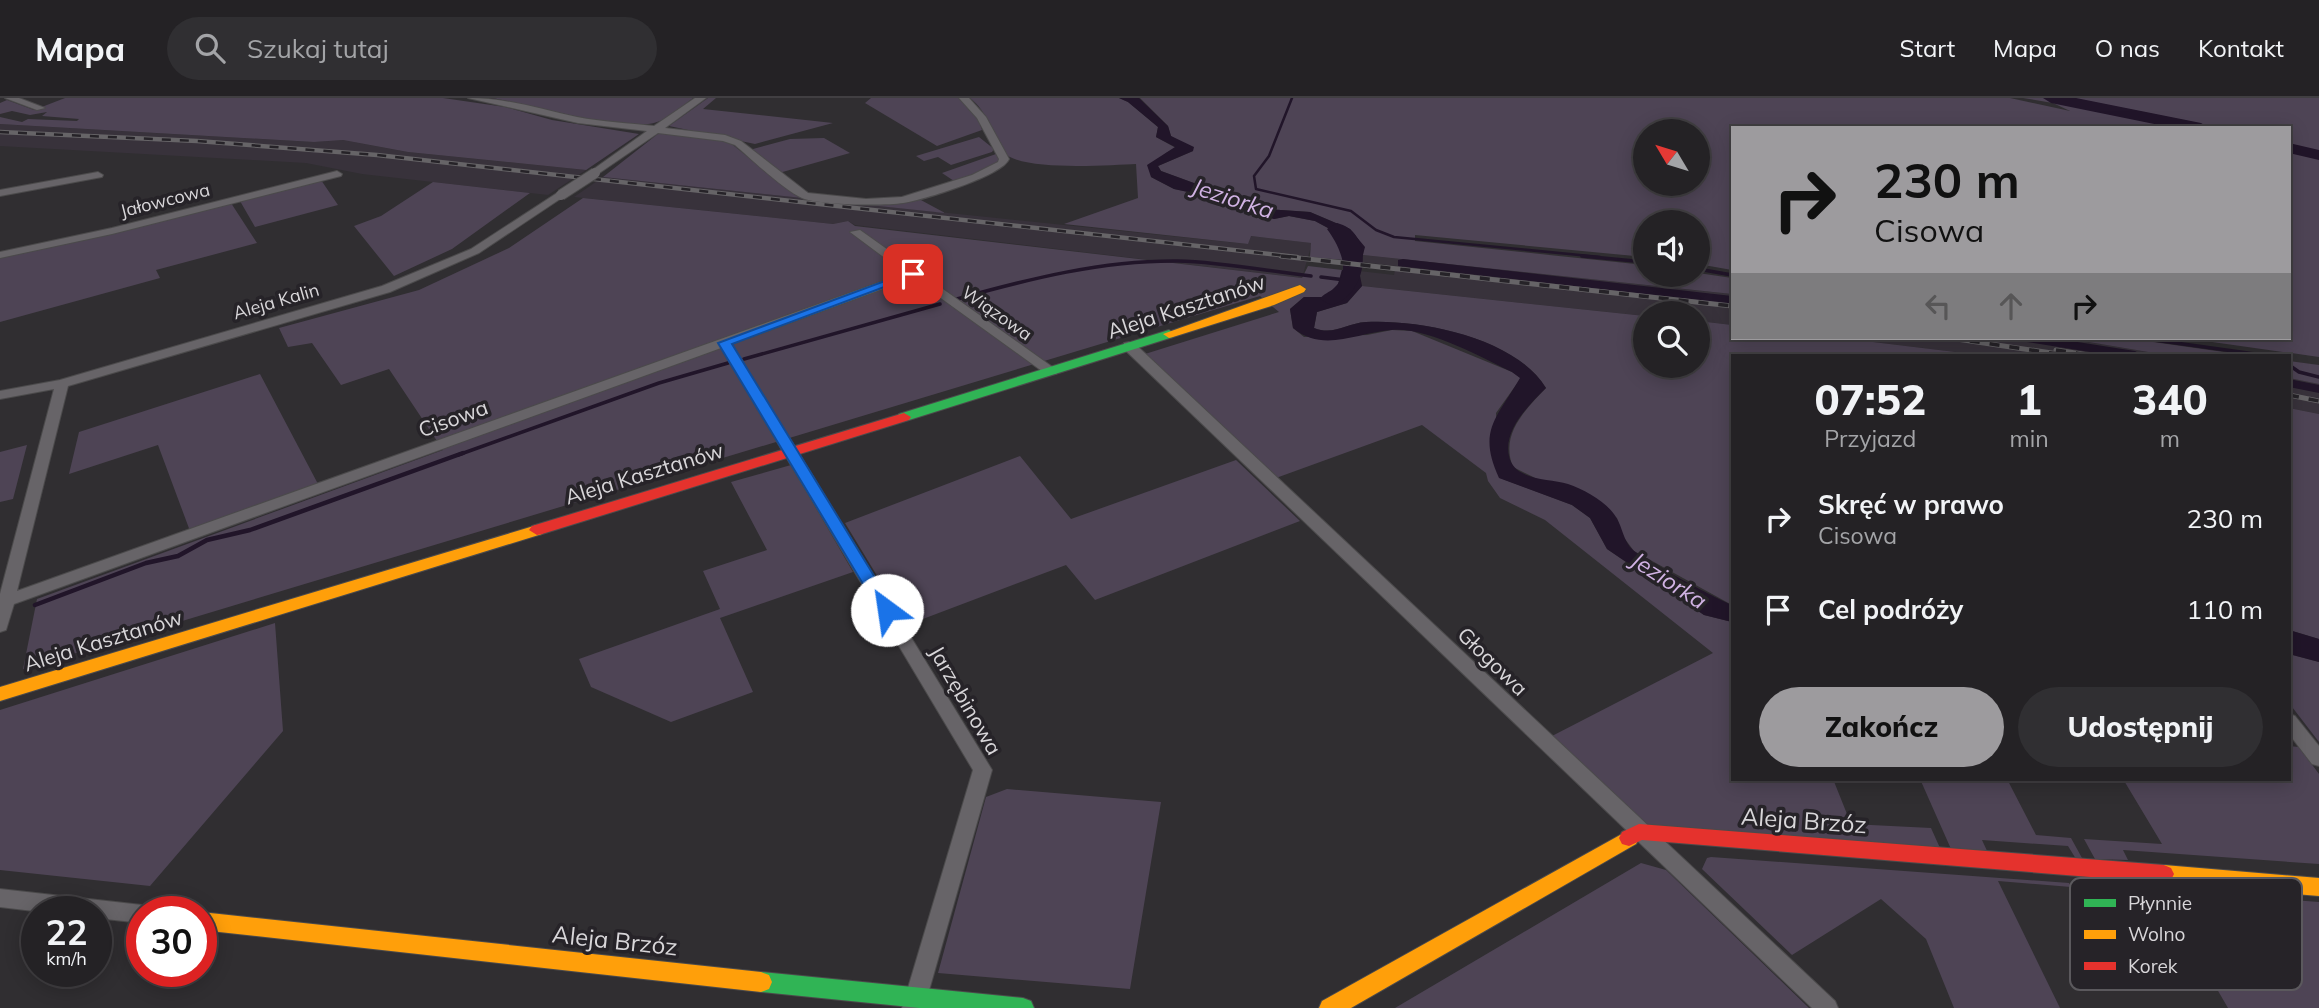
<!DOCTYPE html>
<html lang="pl">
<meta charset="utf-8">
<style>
:root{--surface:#242225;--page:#302f32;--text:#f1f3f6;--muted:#a3a4a7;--line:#413f42;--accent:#9d9b9e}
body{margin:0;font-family:Mulish,sans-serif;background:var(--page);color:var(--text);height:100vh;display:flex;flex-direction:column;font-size:26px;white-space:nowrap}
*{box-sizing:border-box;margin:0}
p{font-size:23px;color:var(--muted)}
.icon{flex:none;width:38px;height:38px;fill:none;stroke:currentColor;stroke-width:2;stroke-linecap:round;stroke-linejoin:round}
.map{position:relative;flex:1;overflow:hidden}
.sheet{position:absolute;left:1731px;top:256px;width:560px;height:427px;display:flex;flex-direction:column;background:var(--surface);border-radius:0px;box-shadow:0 4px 18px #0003,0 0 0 2px var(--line)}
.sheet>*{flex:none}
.top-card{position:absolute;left:1731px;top:28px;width:560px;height:214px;border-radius:0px;box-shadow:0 4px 18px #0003,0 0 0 2px var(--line);background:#9d9b9e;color:#111;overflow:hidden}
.needle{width:46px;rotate:308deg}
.controls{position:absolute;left:1633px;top:21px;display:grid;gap:14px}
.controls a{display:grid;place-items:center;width:77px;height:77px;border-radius:50%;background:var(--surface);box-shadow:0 4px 18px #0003,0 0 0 2px var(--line);font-size:35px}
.speed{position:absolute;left:21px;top:798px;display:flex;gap:14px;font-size:35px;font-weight:700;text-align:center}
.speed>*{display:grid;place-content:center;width:91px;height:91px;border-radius:50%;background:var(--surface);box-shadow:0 4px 18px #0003,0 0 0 2px var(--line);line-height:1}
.speed small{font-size:18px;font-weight:400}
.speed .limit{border:10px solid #d22;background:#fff;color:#111}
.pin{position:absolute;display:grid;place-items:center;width:60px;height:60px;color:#fff;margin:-30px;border-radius:14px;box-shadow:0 4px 10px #0006}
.me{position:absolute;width:77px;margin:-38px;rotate:329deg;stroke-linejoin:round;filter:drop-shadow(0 0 5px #0008)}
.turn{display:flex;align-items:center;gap:24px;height:147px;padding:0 28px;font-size:32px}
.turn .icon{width:91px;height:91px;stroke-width:2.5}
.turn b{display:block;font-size:49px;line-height:60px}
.lanes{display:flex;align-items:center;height:66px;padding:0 28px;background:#0003;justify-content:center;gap:35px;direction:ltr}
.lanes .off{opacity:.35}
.eta{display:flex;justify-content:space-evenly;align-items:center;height:119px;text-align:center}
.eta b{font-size:42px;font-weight:800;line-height:49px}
.primary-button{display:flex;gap:14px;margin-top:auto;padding:14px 28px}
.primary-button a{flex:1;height:80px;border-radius:42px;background:var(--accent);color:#111;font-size:28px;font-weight:800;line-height:80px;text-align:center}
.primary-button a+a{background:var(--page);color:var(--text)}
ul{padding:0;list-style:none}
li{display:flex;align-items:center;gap:21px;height:91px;padding:0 28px}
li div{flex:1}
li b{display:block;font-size:26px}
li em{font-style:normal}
header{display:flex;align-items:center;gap:42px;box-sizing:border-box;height:98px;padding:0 35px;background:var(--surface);border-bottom:2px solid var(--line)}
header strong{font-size:33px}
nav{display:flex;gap:38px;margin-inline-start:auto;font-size:24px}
.search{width:490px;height:63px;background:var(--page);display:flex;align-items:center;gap:18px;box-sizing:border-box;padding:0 24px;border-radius:38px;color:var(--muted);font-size:26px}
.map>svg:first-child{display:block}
.built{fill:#38323b}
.green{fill:#4e4455;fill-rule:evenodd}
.water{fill:#211529}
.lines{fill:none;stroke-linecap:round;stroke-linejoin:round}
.stream-far2{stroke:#211529;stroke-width:2.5}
.stream-far1{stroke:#211529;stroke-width:3.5}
.stream{stroke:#211529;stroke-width:4.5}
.canal{fill:#211529;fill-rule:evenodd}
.river{fill:#211529;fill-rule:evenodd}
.street-casing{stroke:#4b4a4b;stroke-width:2}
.fast-casing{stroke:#4b4a4b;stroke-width:2}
.slow-casing{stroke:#4b4a4b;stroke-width:2}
.jam-casing{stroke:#4b4a4b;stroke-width:2}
.street{fill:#676468;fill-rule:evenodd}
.fast{fill:#30b455;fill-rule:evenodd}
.slow{fill:#ff9f0a;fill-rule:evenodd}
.jam{fill:#e5322d;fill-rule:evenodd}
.rail-far1-casing{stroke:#666467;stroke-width:4.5}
.rail-casing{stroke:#666467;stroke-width:5}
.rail-far1{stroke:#262328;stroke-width:2.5;stroke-dasharray:9;stroke-linecap:butt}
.rail{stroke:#262328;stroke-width:3.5;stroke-dasharray:10;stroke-linecap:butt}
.street-bridge-casing{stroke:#4b4a4b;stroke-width:12;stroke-linecap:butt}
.street-bridge{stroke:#676468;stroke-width:10}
.route{fill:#1a73e8;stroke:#114b97;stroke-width:2}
.labels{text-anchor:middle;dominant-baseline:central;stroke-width:7;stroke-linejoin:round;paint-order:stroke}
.far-street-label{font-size:18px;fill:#d8d6d9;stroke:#262328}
.street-label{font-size:21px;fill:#d8d6d9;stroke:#262328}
.water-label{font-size:23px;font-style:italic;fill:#d1b3e4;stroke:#262328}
.near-street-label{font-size:24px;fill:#d8d6d9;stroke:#262328}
.key{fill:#262328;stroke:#5b595d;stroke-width:2}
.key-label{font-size:19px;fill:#d8d6d9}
</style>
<header>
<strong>Mapa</strong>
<div class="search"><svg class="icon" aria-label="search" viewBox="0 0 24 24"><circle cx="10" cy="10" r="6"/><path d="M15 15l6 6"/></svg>Szukaj tutaj</div>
<nav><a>Start</a><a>Mapa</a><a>O nas</a><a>Kontakt</a></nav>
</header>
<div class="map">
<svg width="2319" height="910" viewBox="0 0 2319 910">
<rect width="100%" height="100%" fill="#302e31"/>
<path class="built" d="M 0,26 L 314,44 L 343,42 L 408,54 L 586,72 L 548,97 L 362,76 L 306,65 L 0,48 Z
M 603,79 L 1247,146 L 1250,138 L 1312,145 L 1302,180 L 855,127 L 848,123 L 833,126 L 574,99 Z
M 1363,157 L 1732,196 L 1732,227 L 1698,223 L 1698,215 L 1645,215 L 1645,218 L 1362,188 L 1359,173 L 1394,177 L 1396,168 L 1361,164 Z
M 1840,240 L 2065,240 L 2166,257 L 1980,257 Z
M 2289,280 L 2319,286 L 2319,316 L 2289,310 Z"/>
<path class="green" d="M 65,0 L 443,0 L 505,9 L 552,22 L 639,36 L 586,72 L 408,54 L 343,42 L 314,44 L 0,26 L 0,19 L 22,24 L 28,21 L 77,23 L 79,21 L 42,18 L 47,14 L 30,17 L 12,13 L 0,16 L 0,5 L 7,2 L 34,12 Z
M 491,0 L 693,0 C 682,8 670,20 657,24 C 626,36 528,5 491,0 Z
M 708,0 L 716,0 L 703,11 L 833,25 L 755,46 L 669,28 Z
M 871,0 L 959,0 L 977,17 L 982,32 L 937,48 L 865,5 Z
M 970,0 L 1119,0 L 1128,4 L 1158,29 L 1156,39 L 1176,50 L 1166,55 L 1151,79 L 1174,91 L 1207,98 L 1274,121 L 1289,118 L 1315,123 L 1328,130 L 1343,145 L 1344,162 L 1310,159 L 1311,145 L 1251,138 L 1248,146 L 1064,126 L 1138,100 L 1136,66 C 1110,67 1018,74 1004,54 C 992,35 988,14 970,0 Z
M 1140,0 L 2010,0 L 2070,13 L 2053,5 L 2023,0 L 2319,0 L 2319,259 L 2184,240 L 2289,240 L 2289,30 L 1732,30 L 1732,172 L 1698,166 L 1698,124 L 1645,124 L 1645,159 L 1415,137 L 1415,143 L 1645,167 L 1645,177 L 1698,175 L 1732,180 L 1732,196 L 1363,157 L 1364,149 L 1350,131 L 1310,114 L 1265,111 L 1161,73 L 1158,68 L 1193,53 L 1171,38 L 1168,28 ZM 1645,33 L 1698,33 L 1698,86 L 1645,86 Z
M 659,35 L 728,43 L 789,92 L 862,106 L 891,106 L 919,101 L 945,115 L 603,79 Z
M 979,39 L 994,51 L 992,54 L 951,67 L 938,59 L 924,63 L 916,58 Z
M 824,40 L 850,55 L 779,75 L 753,55 L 753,51 L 790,41 Z
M 996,56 L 1000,63 L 982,74 L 954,83 L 942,75 Z
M 321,82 L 338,107 L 255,129 L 240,103 Z
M 433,84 L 530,95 L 452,151 L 394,178 L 354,128 L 381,118 Z
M 583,100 L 833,126 L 848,123 L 855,128 L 1302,180 L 1308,168 L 1342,172 L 1337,190 L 1329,199 L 1304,199 L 1290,211 L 1293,230 L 1304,239 L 1367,237 L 1392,232 L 1412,233 L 1512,274 L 1521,280 L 1496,315 L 1500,380 L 1572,407 L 1590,420 L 1607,451 L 1704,517 L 1732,524 L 1732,681 L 1833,681 L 1851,726 L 1931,730 L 1940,750 L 1645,727 L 1552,638 L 1713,555 L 1545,422 L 1500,400 L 1488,383 L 1486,375 L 1422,327 L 1276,380 L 1145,256 L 1279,214 L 1260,198 L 23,571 L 37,501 L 443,352 L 389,271 L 341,287 L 312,245 L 288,249 L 279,230 L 419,192 L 509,150 Z
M 231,105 L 257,145 L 156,172 L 160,180 L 0,224 L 0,160 Z
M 1362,188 L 1645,218 L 1645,268 L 1698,268 L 1698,223 L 1732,227 L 1732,240 L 1840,240 L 1980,257 L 1732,257 L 1732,507 L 1634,453 L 1622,437 L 1617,420 L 1513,369 C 1500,337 1524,313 1546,290 C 1516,240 1420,221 1366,224 C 1347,225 1334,238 1314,230 L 1317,214 L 1347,205 Z
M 2065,240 L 2125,240 L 2245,257 L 2166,257 Z
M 2289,263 L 2319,267 L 2319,286 L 2289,280 Z
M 260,276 L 318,386 L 190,433 L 158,347 L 69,376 L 79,334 Z
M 2289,310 L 2319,316 L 2319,541 L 2289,532 Z
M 27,347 L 13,401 L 0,404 L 0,354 Z
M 1020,358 L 1071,421 L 1236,362 L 1300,423 L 1095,502 L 1066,467 L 907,527 L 845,425 Z
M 791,367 L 853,474 L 720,520 L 753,594 L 671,624 L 591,589 L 579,561 L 720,511 L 703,473 L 767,452 L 731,384 Z
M 275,525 L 283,633 L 150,788 L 0,772 L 0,612 Z
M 2289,556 L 2319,564 L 2319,644 L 2289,605 Z
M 2289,648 L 2299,649 L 2319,676 L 2319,766 L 2123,752 L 2128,762 L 2095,761 L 2084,741 L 2162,746 L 2123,681 L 2289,681 Z
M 1920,681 L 2007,681 L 2036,737 L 2071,740 L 2082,760 L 2076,761 L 2068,748 L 1982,742 L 1988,755 L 1951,751 Z
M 1007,691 L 1161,704 L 1130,891 L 938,875 L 986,699 Z
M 1711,759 L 2069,785 L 2071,789 L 1998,783 L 2060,910 L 1954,910 L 1926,841 L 1881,801 L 1792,857 L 1702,771 L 1707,760 Z
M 1641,765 L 1666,772 L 1809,910 L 1395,910 Z
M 2163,792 L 2319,804 L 2319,910 L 2228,910 L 2161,795 L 2164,795 Z"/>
<path class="water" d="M 1119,0 L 1139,0 L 1168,28 L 1171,38 L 1194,49 L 1193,53 L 1158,68 L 1161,73 L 1265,111 L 1310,114 L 1350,131 L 1365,149 L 1361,164 L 1344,162 L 1343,145 L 1328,130 L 1315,123 L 1289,118 L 1274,121 L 1207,98 L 1174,91 L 1151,79 L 1147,67 L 1175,49 L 1156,39 L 1158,29 L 1128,4 Z
M 1342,172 L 1359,173 L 1362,188 L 1347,205 L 1317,214 L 1314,230 C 1334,238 1347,225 1366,224 C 1421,221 1516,240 1546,290 C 1529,307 1503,332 1509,358 C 1514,383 1549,380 1568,386 C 1585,392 1607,404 1616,419 C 1623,430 1623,443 1633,452 C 1644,462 1717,501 1732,507 L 1732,524 L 1704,517 L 1607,451 L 1590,420 L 1572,407 L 1499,380 C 1477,332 1497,320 1520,280 L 1512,274 C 1481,259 1426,228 1391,232 C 1356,235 1323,255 1293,230 L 1290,211 L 1304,199 L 1329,199 L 1337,190 Z
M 2289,532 L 2319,541 L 2319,564 L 2289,556 Z"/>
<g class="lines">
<path class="stream-far2" d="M 1292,0 L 1269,58 L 1254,78 L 1256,91 L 1351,113 L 1376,132 L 1394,139 L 1600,159"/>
<path class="stream-far1" d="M 1582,158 L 1645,164
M 1698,171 L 1732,177
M 1321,179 L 1345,182
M 957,201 C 1029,181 1103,162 1178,163 C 1223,164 1267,173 1311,178
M 2140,240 L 2262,257
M 744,261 L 940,206
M 2289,267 L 2299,274 L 2319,279
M 458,357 L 659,285 L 728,265"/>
<path class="stream" d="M 35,507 L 146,465 L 178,458 L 207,442 L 250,432 L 463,355"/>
<path class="canal" d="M 1403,161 L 1732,198 L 1732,206 L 1398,168 L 1398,162 Z
M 2020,240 L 2052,240 L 2135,253 L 2142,257 L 2109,257 L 2027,244 Z
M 2289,281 L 2319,287 L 2319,295 L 2289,289 Z"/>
<path class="river" d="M 2043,0 L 2076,0 L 2201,25 L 2209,30 L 2174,30 L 2051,5 Z
M 2289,45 L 2319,52 L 2319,62 L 2289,55 Z
M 1337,125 C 1377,135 1367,199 1331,207 L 1320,201 C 1324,195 1329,195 1334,190 C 1353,173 1338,146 1327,131 Z"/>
<defs>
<path id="street" d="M 5,0 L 19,0 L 45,10 L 37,12 Z
M 468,0 C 507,0 540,11 577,19 C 602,24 629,25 654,28 L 695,0 L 706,0 L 665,30 L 725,37 L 741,43 L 808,95 L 866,101 L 902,99 L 972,77 L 998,64 L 999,61 L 977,20 L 959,0 L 969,0 L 986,19 L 1009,61 C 1002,78 923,102 903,105 C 885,108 816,107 802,100 C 785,93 750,60 735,47 L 723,43 L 658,35 L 595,78 L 591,77 L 591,73 L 647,33 L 578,25 Z
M 337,73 L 342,76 L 341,78 L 112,136 L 0,160 L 0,154 L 112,130 Z
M 98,74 L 103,77 L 102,79 L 0,98 L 0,92 Z
M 557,95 L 566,97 L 479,155 L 390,194 L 68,288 L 17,493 L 905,175 L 850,134 L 860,132 L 1058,273 L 1056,276 L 1046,276 L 913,180 L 732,246 L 992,672 L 924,910 L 902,910 L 973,672 L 721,250 L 14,506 L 6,532 L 0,534 L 0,496 L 54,291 L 0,301 L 0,293 L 60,282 L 382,188 L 471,151 Z
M 1129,244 L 1134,245 L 1835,903 L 1838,910 L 1812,910 L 1124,251 L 1124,245 Z
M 2289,616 L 2295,618 L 2319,648 L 2319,668 L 2312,666 L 2289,636 Z
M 0,791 L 142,807 L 149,810 L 151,814 L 142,814 L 142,825 L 96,820 L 96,814 L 42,814 L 0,809 Z"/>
<path id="fast" d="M 1169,232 L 1175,236 L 1173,239 L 909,322 L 899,322 L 897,319 L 899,316 Z
M 761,874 L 1023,900 L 1031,903 L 1034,910 L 920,910 L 761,894 L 753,891 L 750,884 L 753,877 Z"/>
<path id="slow" d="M 1300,187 L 1306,191 L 1304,194 L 1274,207 L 1173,239 L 1169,240 L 1163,236 Z
M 537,427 L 542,428 L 545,432 L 542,436 L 0,603 L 0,589 Z
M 1629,732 L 1636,734 L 1639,740 L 1636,746 L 1351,910 L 1319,910 L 1322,903 Z
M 2164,767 L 2319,780 L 2319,798 L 2164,785 L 2157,782 L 2154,776 L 2157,770 Z
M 201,814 L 761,874 L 769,877 L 772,884 L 769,891 L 761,894 L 201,832 Z"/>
<path id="jam" d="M 904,315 L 911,319 L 909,322 L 542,436 L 537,437 L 529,432 L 532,428 Z
M 1639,726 L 2164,767 L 2171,770 L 2174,776 L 2171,782 L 2164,785 L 1642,742 L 1629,748 L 1622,746 L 1619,740 L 1622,734 Z"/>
</defs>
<use href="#street" class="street-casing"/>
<use href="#fast" class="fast-casing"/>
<use href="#slow" class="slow-casing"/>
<use href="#jam" class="jam-casing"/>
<use href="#street" class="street"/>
<use href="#fast" class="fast"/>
<use href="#slow" class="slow"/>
<use href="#jam" class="jam"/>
<defs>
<path id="rail-far1" d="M 0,34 L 197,43 L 377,57 L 1297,159"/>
<path id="rail" d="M 1281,158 L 1732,208
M 1950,240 L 2065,257
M 2056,252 L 2088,257
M 2289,297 L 2319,303"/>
</defs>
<use href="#rail-far1" class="rail-far1-casing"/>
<use href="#rail" class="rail-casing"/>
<use href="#rail-far1" class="rail-far1"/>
<use href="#rail" class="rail"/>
<defs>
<path id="street-bridge" d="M 561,97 L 595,75"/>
</defs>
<use href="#street-bridge" class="street-bridge-casing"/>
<use href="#street-bridge" class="street-bridge"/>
</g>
<path class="route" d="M 909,174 L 919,176 L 732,246 L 895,512 L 887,518 L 881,516 L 718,245 Z"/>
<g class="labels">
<g class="far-street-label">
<text transform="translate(165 102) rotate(-14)">Jałowcowa</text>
<text transform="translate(276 203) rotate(-16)">Aleja Kalin</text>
<text transform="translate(997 215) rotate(35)">Wiązowa</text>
</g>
<g class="street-label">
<text transform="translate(1186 208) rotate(-18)">Aleja Kasztanów</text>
<text transform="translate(453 320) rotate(-20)">Cisowa</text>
<text transform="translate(644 375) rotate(-17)">Aleja Kasztanów</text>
<text transform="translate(103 542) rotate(-17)">Aleja Kasztanów</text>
<text transform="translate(1493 563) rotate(44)">Głogowa</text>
<text transform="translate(966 602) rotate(60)">Jarzębinowa</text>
</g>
<g class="water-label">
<text transform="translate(1233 100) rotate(18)">Jeziorka</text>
<text transform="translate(1669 482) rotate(33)">Jeziorka</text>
</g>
<g class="near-street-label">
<text transform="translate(1804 722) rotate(4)">Aleja Brzóz</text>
<text transform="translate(615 842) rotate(6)">Aleja Brzóz</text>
</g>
</g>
<rect x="2070" y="780" width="232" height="112" rx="10" class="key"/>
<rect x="2084" y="801" width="32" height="8" fill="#30b455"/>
<rect x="2084" y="832" width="32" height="9" fill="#ff9f0a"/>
<rect x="2084" y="864" width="32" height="8" fill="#e5322d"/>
<g class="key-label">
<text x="2128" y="812">Płynnie</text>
<text x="2128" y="843">Wolno</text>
<text x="2128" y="875">Korek</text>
</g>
</svg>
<div class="controls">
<a><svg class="needle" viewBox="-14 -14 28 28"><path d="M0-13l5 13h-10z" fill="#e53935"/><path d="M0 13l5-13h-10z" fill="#a3a4a7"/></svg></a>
<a><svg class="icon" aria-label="sound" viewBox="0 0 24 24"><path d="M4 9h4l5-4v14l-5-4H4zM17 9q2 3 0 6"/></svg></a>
<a><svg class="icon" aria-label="search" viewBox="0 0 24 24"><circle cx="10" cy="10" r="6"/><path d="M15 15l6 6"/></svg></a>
</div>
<div class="speed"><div>22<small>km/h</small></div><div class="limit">30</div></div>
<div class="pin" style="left:913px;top:176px;background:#d93025"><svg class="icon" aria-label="arrive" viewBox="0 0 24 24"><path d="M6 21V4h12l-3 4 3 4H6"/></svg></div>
<svg class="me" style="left:887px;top:512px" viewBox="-20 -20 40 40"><circle r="19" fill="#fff"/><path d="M0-13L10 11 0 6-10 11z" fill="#1a73e8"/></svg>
<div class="top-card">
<div class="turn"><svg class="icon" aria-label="right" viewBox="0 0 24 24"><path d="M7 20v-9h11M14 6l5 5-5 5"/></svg><div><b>230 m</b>Cisowa</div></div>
<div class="lanes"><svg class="icon off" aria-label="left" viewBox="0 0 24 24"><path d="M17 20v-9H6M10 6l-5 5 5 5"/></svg><svg class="icon off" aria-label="ahead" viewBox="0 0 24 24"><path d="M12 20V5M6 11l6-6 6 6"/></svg><svg class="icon" aria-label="right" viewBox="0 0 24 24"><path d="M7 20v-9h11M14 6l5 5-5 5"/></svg></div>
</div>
<section class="sheet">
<div class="eta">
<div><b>07:52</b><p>Przyjazd</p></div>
<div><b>1</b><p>min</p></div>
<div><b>340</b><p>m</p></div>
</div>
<ul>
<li><svg class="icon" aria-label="right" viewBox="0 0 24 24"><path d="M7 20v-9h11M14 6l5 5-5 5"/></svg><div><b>Skręć w prawo</b><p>Cisowa</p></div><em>230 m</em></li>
<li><svg class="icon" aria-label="arrive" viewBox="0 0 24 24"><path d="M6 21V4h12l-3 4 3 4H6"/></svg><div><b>Cel podróży</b></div><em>110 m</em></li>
</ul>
<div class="primary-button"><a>Zakończ</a><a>Udostępnij</a></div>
</section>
</div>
